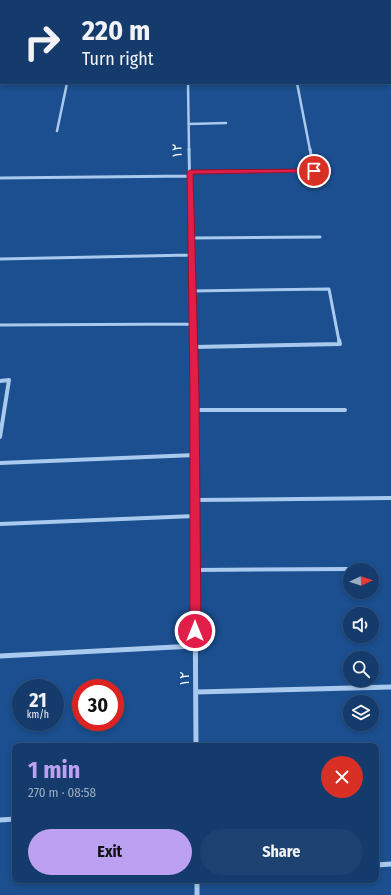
<!DOCTYPE html>
<meta charset="utf-8">
<style>
:root{--surface:#143b6b;--page:#1d4271;--text:#f1f3f6;--muted:#9dadc1;--line:#33557e;--accent:#bca0f2}
body{margin:0;font-family:"Fira Sans Condensed",sans-serif;background:var(--page);color:var(--text);height:100vh;display:flex;flex-direction:column;font-size:15px;white-space:nowrap}
*{box-sizing:border-box;margin:0}
p{font-size:13px;color:var(--muted)}
.icon{flex:none;width:22px;height:22px;fill:none;stroke:currentColor;stroke-width:2;stroke-linecap:round;stroke-linejoin:round}
.map{position:relative;flex:1;overflow:hidden}
.side{position:absolute;left:12px;top:743px;width:367px;height:140px;display:flex;flex-direction:column;background:var(--surface);border-radius:8px;box-shadow:0 2px 6px #0003,0 0 0 1px var(--line)}
.side>*{flex:none}
.hud{position:absolute;left:0px;top:0px;width:391px;height:84px;box-shadow:0 2px 6px #0003,0 0 0 1px var(--line);background:#143b6b;color:var(--text);overflow:hidden}
.needle{width:26px;rotate:86deg}
.buttons{position:absolute;left:343px;top:563px;display:grid;gap:8px}
.buttons a{display:grid;place-items:center;width:36px;height:36px;border-radius:50%;background:var(--surface);box-shadow:0 2px 6px #0003,0 0 0 1px var(--line);font-size:20px}
.speed{position:absolute;left:12px;top:679px;display:flex;gap:8px;font-size:20px;font-weight:700;text-align:center}
.speed>*{display:grid;place-content:center;width:52px;height:52px;border-radius:50%;background:var(--surface);box-shadow:0 2px 6px #0003,0 0 0 1px var(--line);line-height:1}
.speed small{font-size:10px;font-weight:400}
.speed .limit{border:6px solid #d22;background:#fff;color:#111}
.pin{position:absolute;display:grid;place-items:center;width:34px;height:34px;color:#fff;margin:-17px;border:2px solid #fff;border-radius:50%;box-shadow:0 1px 4px #0007}
.me{position:absolute;width:44px;margin:-22px;rotate:0deg;stroke-linejoin:round;filter:drop-shadow(0 0 3px #0008)}
.turn{display:flex;align-items:center;gap:14px;height:84px;padding:0 16px;font-size:18px}
.turn .icon{width:52px;height:52px;stroke-width:2.5}
.turn b{display:block;font-size:28px;line-height:34px}
.round{display:grid;place-items:center;flex:none;width:42px;height:42px;border-radius:21px;background:var(--page)}
.overview{display:flex;align-items:center;justify-content:space-between;height:68px;padding:0 16px}
h1{font-size:24px;font-weight:700;line-height:30px;color:var(--accent)}
.button{display:flex;gap:8px;margin-top:auto;padding:8px 16px}
.button a{flex:1;height:46px;border-radius:24px;background:var(--accent);color:#111;font-size:16px;font-weight:700;line-height:46px;text-align:center}
.button a+a{background:var(--page);color:var(--text)}
.map>svg:first-child{display:block}
.lines{fill:none;stroke-linecap:round;stroke-linejoin:round}
.minor-far3{stroke:#a9c9ee;stroke-width:2.5}
.minor-far2{stroke:#a9c9ee;stroke-width:3}
.minor-far1{stroke:#a9c9ee;stroke-width:4}
.minor{stroke:#a9c9ee;stroke-width:5}
.route{fill:#e11d48;stroke:#92132f}
.labels{text-anchor:middle;dominant-baseline:central;stroke-width:4;stroke-linejoin:round;paint-order:stroke}
.street-label{font-size:14px;fill:#fff;stroke:#1b4f8f}
</style>
<div class="map">
<svg width="391" height="895" viewBox="0 0 391 895">
<rect width="100%" height="100%" fill="#1b4f8f"/>
<g class="lines">
<path class="minor-far3" d="M 390,19 L 391,22
M 188,83 L 189,150
M 297,83 L 310,150
M 189,124 L 226,123
M 57,131 L 67,83"/>
<path class="minor-far2" d="M 189,149 L 193,341
M 190,172 L 314,171 L 310,149
M 0,178 L 190,176
M 191,238 L 320,237
M 0,259 L 191,255
M 192,291 L 329,289 L 339,341
M 0,325 L 193,324"/>
<path class="minor-far1" d="M 193,340 L 195,584
M 193,347 L 340,344 L 339,340
M 0,381 L 9,380 L 0,437
M 194,410 L 345,410
M 0,463 L 195,455
M 195,500 L 391,498
M 0,524 L 195,516
M 195,570 L 350,569"/>
<path class="minor" d="M 195,583 L 196,746
M 0,656 L 195,646
M 196,692 L 391,687
M 0,820 L 15,819
M 376,865 L 391,864
M 197,880 L 197,895"/>
</g>
<path class="route" d="M 314,169 L 316,170 L 316,172 L 193,174 L 199,394 L 201,631 L 199,634 L 195,636 L 192,634 L 190,631 L 190,394 L 187,172 L 190,170 Z"/>
<g class="labels">
<g class="street-label">
<text transform="translate(177 151) rotate(-91)">۱۲</text>
<text transform="translate(184 679) rotate(-90)">۱۲</text>
</g>
</g>
</svg>
<div class="buttons">
<a><svg class="needle" viewBox="-14 -14 28 28"><path d="M0-13l5 13h-10z" fill="#e53935"/><path d="M0 13l5-13h-10z" fill="#9dadc1"/></svg></a>
<a><svg class="icon" aria-label="sound" viewBox="0 0 24 24"><path d="M4 9h4l5-4v14l-5-4H4zM17 9q2 3 0 6"/></svg></a>
<a><svg class="icon" aria-label="search" viewBox="0 0 24 24"><circle cx="10" cy="10" r="6"/><path d="M15 15l6 6"/></svg></a>
<a><svg class="icon" aria-label="layers" viewBox="0 0 24 24"><path d="M12 4l9 5-9 5-9-5zM3 14l9 5 9-5"/></svg></a>
</div>
<div class="speed"><div>21<small>km/h</small></div><div class="limit">30</div></div>
<div class="pin" style="left:314px;top:171px;background:#d93025"><svg class="icon" aria-label="arrive" viewBox="0 0 24 24"><path d="M6 21V4h12l-3 4 3 4H6"/></svg></div>
<svg class="me" style="left:195px;top:631px" viewBox="-20 -20 40 40"><circle r="17" fill="#e11d48" stroke="#fff" stroke-width="3"/><path d="M0-11L8 9 0 5-8 9z" fill="#fff"/></svg>
<div class="hud">
<div class="turn"><svg class="icon" aria-label="right" viewBox="0 0 24 24"><path d="M7 20v-9h11M14 6l5 5-5 5"/></svg><div><b>220 m</b>Turn right</div></div>
</div>
<section class="side">
<div class="overview"><div><h1>1 min</h1><p>270 m · 08:58</p></div><a class="round" style="background:#d93025;color:#fff"><svg class="icon" aria-label="close" viewBox="0 0 24 24"><path d="M6 6l12 12M18 6L6 18"/></svg></a></div>
<div class="button"><a>Exit</a><a>Share</a></div>
</section>
</div>
